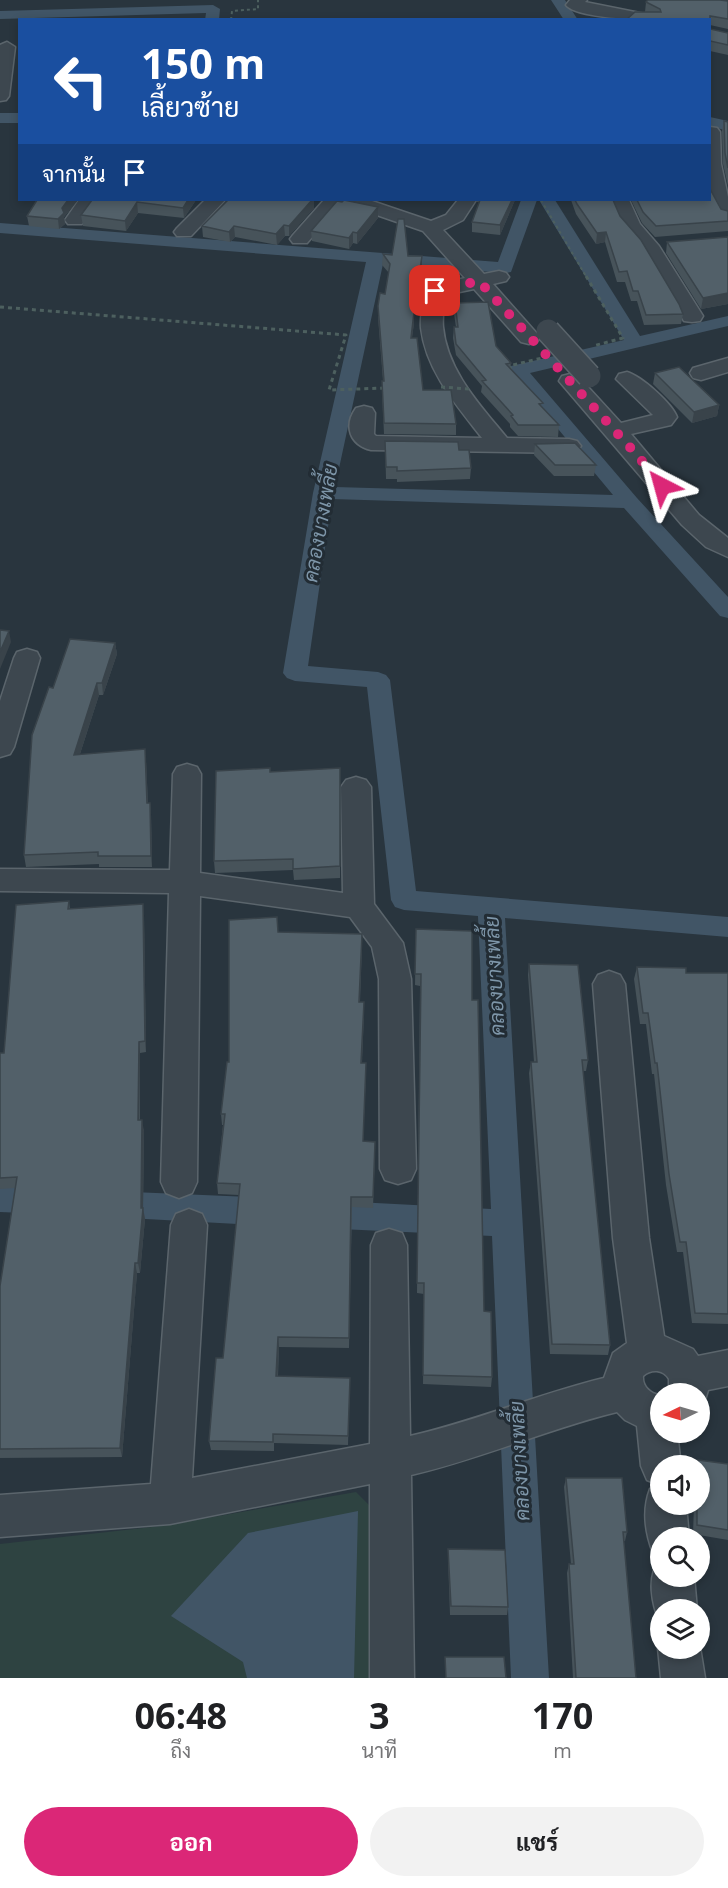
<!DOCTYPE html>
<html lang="th">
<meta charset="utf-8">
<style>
:root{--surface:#fff;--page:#f2f2f2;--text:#202124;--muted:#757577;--accent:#db2777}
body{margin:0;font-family:"Open Sans",Sarabun,sans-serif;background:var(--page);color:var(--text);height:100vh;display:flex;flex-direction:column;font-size:22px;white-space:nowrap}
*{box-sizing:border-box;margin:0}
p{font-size:20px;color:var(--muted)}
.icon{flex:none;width:33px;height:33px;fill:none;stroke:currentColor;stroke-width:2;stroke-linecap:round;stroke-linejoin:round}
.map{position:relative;height:1678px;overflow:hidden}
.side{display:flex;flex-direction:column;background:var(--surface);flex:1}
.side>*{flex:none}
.top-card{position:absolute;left:18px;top:18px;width:693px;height:183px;border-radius:0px;box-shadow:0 3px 9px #0003;background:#1a4fa0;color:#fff;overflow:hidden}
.needle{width:39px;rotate:265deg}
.tools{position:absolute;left:650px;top:1383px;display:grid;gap:12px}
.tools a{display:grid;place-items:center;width:60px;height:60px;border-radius:50%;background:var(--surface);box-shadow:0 3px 9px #0003;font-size:30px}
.pin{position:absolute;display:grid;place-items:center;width:51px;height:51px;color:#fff;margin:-26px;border-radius:12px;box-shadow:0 3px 9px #0006}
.me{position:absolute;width:66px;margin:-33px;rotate:321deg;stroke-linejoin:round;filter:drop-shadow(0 0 4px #0008)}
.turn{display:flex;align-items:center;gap:21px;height:126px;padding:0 24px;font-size:27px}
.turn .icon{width:78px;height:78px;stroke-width:2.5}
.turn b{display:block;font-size:42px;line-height:51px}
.then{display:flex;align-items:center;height:57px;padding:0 24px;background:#0003;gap:12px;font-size:22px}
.eta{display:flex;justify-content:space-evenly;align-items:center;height:102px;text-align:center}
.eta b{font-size:36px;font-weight:700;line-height:42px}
.cta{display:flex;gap:12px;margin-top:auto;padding:12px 24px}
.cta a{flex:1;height:69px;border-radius:36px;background:var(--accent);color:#fff;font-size:24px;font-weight:700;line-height:69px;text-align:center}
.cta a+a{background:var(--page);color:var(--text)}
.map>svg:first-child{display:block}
.green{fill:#2e4341}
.water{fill:#415566}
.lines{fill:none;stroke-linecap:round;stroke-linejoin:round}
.canal{fill:#415566;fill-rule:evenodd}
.street-casing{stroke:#5b656c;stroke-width:3}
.path-far1{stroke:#4d605f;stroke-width:2;stroke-dasharray:3 3;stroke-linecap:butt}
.path{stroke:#4d605f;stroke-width:3;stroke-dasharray:4 4;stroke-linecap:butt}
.street{fill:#3d474f;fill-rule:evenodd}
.street-bridge-casing{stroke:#5b656c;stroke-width:26;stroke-linecap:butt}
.path-bridge{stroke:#4d605f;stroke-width:3;stroke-dasharray:4 4;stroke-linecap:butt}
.street-bridge{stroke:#3d474f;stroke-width:23}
.wall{fill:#47535a}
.shaded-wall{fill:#39434a}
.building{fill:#526069;stroke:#39434a;stroke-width:1.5}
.route{stroke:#db2777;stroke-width:10;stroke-dasharray:0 18}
.labels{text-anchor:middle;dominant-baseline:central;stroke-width:6;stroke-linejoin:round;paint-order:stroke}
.water-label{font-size:20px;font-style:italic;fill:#7e96a9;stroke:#222c34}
</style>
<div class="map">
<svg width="728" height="1678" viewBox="0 0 728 1678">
<rect width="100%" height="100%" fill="#29353e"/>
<path class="green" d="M 356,1492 L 373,1509 L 373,1678 L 0,1678 L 0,1544 L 161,1526 Z"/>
<path class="water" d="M 358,1511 L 354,1678 L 247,1678 L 243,1662 L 171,1616 L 248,1533 Z"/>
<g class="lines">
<path class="canal" d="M 551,0 L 565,0 L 578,20 L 564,20 Z
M 213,5 L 220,9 L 219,20 L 205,20 L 206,13 L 0,19 L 0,11 Z
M 0,113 L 20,113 L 20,123 L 0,123 Z
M 710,117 L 728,121 L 728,131 L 710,126 Z
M 521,200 L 537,200 L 511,272 L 505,273 L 383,264 L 335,487 L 613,495 L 509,370 L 511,366 L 624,340 L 539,200 L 555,200 L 640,336 L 728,316 L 728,326 L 530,373 L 637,498 L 728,597 L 728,618 L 720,616 L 624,508 L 332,499 L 308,666 L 378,672 L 386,675 L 390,680 L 416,891 L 728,917 L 728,937 L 505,918 L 549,1678 L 511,1678 L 492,1236 L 318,1228 L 307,1224 L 303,1214 L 307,1204 L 318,1200 L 491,1209 L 478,916 L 404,910 L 395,907 L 391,900 L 367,687 L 295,681 L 287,678 L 283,673 L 313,493 L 366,262 L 0,233 L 0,223 L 498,262 Z
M 0,1186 L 48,1188 L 59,1192 L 63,1201 L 59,1210 L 48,1214 L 0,1212 Z
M 109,1191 L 273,1198 L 284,1202 L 288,1212 L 284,1222 L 273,1226 L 109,1217 L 98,1214 L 94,1204 L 98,1194 Z"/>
<defs>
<path id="street" d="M 570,0 L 587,0 L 585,2 L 650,15 L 658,20 C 640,20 576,18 566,5 Z
M 7,42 L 15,47 L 9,96 L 6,100 L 0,101 L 0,45 Z
M 710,127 L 717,128 L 720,132 L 721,164 L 728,197 L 728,220 L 721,218 L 710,199 Z
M 79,200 L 98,200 L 82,224 L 68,224 L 65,220 Z
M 205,200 L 225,200 L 191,236 L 177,236 L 174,232 L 177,228 Z
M 324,200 L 369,200 L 431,221 L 446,215 L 458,200 L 476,200 L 463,220 L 443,230 L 484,274 L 499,271 L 506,273 L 509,277 L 506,281 L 493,284 L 540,337 L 537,342 L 529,344 L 521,342 L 474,289 L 445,295 C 444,306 442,317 443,327 C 447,371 481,406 507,438 L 569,439 L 577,441 L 581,446 L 577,451 L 569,453 L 371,450 C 350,445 343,426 356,408 L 364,406 L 372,408 L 375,413 L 374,434 L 376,436 L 482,438 C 457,406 426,371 421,328 C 420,316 423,303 425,291 L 428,287 L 465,278 L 423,231 L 345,204 L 343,201 L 307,243 L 293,243 L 290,239 L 293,235 Z
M 611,200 L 629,200 L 640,224 L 659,246 L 703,316 L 700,321 L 692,322 L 684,321 L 641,249 L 621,226 Z
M 728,358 L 728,372 L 701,380 L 693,378 L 690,373 L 693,368 Z
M 627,372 C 641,376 672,403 677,417 L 671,425 L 631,434 L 699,515 L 728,538 L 728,557 L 706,547 L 682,525 L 559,381 L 562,376 L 570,374 L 578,376 L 621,423 L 653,415 L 616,379 L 619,374 Z
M 27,649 L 37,652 L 40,658 L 14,747 L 10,754 L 0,757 L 0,701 L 14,658 L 17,652 Z
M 187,764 L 197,767 L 201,774 L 200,873 L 343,893 L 341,787 L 346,780 L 356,777 L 366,780 L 371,787 L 374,904 L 403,943 L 411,979 L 416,1169 L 411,1180 L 398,1184 L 385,1180 L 380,1169 L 379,979 L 372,947 L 350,917 L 200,896 L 197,1182 L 192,1193 L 179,1198 L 166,1193 L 161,1182 L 169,893 L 0,891 L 0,869 L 170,870 L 173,774 L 177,767 Z
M 609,971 L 620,975 L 625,984 L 649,1238 L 664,1336 L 693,1349 L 698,1356 L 728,1350 L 728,1386 L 708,1390 L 703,1407 L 699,1409 L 699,1394 L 669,1394 L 669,1379 C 663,1369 651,1369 643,1376 C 642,1386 650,1394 660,1395 L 660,1432 L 677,1432 L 681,1466 L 660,1466 L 660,1485 L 647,1480 L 641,1466 L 637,1426 L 625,1420 L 617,1412 C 547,1429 481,1459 411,1475 L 414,1678 L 370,1678 L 370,1484 L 170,1524 L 0,1537 L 0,1495 L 151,1484 L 171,1225 L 176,1214 L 189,1209 L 202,1214 L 207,1225 L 192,1478 L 370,1444 L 371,1245 L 376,1233 L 389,1229 L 402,1233 L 407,1245 L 410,1436 C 476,1421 538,1394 604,1378 L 613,1353 L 627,1343 L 613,1238 L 593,984 L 598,975 Z
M 660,1486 L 660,1504 L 686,1504 L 689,1538 L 660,1538 L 660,1555 L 653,1553 C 645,1532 642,1510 650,1489 Z
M 660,1560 L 660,1576 L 694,1576 L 697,1610 L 660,1610 L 660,1623 C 652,1605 646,1576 660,1560 Z
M 699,1641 L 705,1678 L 661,1678 L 658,1648 L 660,1644 L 660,1648 L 699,1648 Z"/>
</defs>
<use href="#street" class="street-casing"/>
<path class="path-far1" d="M 231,20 L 232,11 L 258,9 L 258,0
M 541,200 L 587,278"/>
<path class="path" d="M 586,276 L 623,338 L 593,346
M 0,307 L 346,335 L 329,390 L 386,388
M 511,369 L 509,366 L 542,358"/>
<use href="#street" class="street"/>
<defs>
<path id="street-bridge" d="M 548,331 L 589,376"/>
</defs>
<use href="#street-bridge" class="street-bridge-casing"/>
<path class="path-bridge" d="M 441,387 L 469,389"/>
<use href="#street-bridge" class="street-bridge"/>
</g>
<path class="wall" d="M 728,1 L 728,29 L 710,25 L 710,29 L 728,33 L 728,55 L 710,51 L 710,20 L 645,12 L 646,2 Z
M 724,121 L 728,122 L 728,186 L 723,164 L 722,131 Z
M 37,200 L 78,200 L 64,217 L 65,224 L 59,229 L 29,226 L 27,216 Z
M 92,200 L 196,200 L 184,218 L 138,213 L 126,231 L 83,226 L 81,215 Z
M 228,200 L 314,200 L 314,208 L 289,236 L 285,236 L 277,245 L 235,237 L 230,242 L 203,237 L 202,226 Z
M 477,200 L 515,200 L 500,235 L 472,232 L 472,222 L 479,202 L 477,202 Z
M 571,200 L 613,200 L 620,216 L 683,314 L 681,324 L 644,325 L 637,301 L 631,301 L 625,282 L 617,282 L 605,242 L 596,244 L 576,214 Z
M 631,200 L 710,200 L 721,209 L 728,211 L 728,231 L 655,237 L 642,223 Z
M 378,218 L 357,244 L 353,243 L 349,249 L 312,241 L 311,231 Z
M 728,237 L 728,304 L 701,309 L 666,253 L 667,242 Z
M 383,254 L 422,256 L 422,267 L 416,306 L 413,302 L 414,323 L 412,338 L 423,390 L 456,424 L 456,435 L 384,434 L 382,392 L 382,381 L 383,381 L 378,317 L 378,306 L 385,294 L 389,273 L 382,265 Z
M 455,303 L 496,346 L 511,363 L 510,368 L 543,408 L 559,425 L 558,437 L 518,436 L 510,427 L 510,424 L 481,392 L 482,386 L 456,355 L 453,338 L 454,327 L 456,327 L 454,314 Z
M 655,373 L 719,405 L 717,416 L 692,423 L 653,384 Z
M 385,441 L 459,450 L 471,468 L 470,479 L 397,482 L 397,479 L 386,479 Z
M 535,444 L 596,465 L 594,476 L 554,476 L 534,455 Z
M 115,643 L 117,654 L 103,695 L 99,695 L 80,754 L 146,761 L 148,803 L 150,803 L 151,814 L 152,867 L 99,867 L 99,864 L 26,867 L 24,855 L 53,688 Z
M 340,768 L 340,878 L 294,880 L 293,870 L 215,873 L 214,861 L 270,772 Z
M 69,901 L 70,909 L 144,915 L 146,1052 L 140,1053 L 140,1120 L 144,1131 L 143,1208 L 145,1219 L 140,1273 L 137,1273 L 122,1457 L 0,1458 L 0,1286 L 15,1188 L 0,1189 L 0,1053 L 4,1053 Z
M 416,929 L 472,1000 L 484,1311 L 492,1377 L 491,1387 L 423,1384 L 424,1294 L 417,1293 L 420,986 L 415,985 Z
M 278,932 L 362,945 L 360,1002 L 364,1013 L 362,1063 L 366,1074 L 363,1141 L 375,1152 L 373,1208 L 352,1207 L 349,1348 L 279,1347 L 278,1376 L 350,1378 L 348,1445 L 274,1443 L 274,1451 L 211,1450 L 209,1441 L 223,1358 L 239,1195 L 218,1194 L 217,1183 L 223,1125 L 222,1125 L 221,1114 L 229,1062 Z
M 529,964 L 588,1060 L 586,1071 L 583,1071 L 610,1345 L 608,1355 L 550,1354 L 529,1073 L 531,1062 L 534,1062 L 528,975 Z
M 637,967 L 686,973 L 728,973 L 728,1324 L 692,1323 L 683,1252 L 677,1252 L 666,1185 L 654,1074 L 652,1074 L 646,1024 L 640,1024 L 634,979 Z
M 698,1460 L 728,1464 L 728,1540 L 693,1534 L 694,1504 L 699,1504 L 699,1466 L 696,1466 Z
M 566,1478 L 627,1532 L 625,1541 L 623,1541 L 636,1678 L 573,1678 L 567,1573 L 569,1564 L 571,1564 L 564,1487 Z
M 448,1549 L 508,1607 L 507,1615 L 450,1615 L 448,1558 Z"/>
<path class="shaded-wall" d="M 68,200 L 78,200 L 64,217 L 65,224 L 59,229 L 58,219 L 62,208 Z
M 188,200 L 196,200 L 184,218 L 183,208 Z
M 312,200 L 314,200 L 314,208 L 289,236 L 289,226 Z
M 512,200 L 515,200 L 500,235 L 500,225 Z
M 137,202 L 138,213 L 126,231 L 125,221 Z
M 378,207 L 378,218 L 357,244 L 357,233 Z
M 284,225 L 285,236 L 277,245 L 276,234 Z
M 234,226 L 235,237 L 230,242 L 229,232 Z
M 353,232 L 353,243 L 349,249 L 349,238 Z
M 606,232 L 605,242 L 596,244 L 597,233 Z
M 422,256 L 422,267 L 416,306 L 416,295 Z
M 728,293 L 728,304 L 701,309 L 703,298 Z
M 414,312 L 414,323 L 410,349 L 411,338 Z
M 719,405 L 717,416 L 692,423 L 694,412 Z
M 9,631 L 11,642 L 0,669 L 0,652 Z
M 115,643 L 117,654 L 103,695 L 102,683 Z
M 97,683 L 99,695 L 76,766 L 74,755 Z
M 145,749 L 146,761 L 148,814 L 147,803 Z
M 150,803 L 151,814 L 152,867 L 151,856 Z
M 143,904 L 144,915 L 146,1052 L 145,1041 Z
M 139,1042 L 140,1053 L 139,1131 L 138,1120 Z
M 142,1120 L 144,1131 L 143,1211 L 143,1208 L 145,1219 L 140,1273 L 138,1263 L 141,1208 Z
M 135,1263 L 137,1273 L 122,1457 L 120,1448 Z
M 278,1337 L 279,1347 L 277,1386 L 276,1376 Z"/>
<path class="building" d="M 648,0 L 720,0 L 728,1 L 728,19 L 710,16 L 710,29 L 728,33 L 728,45 L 710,41 L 710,20 L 626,20 L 635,12 L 661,12 L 660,9 L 646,2 Z
M 724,121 L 728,122 L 728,168 L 725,153 Z
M 710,189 L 721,209 L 728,211 L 728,221 L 656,226 L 643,212 L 637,200 L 710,200 Z
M 37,200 L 68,200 L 62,208 L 64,213 L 58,219 L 27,216 Z
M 92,200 L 188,200 L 183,208 L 137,202 L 125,221 L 81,215 Z
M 228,200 L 312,200 L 289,226 L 284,225 L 276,234 L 234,226 L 229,232 L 202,226 Z
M 344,200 L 378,207 L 357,233 L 353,232 L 349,238 L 311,231 L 337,201 L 342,202 Z
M 480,200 L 512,200 L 500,225 L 472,222 Z
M 575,200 L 613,200 L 620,216 L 641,240 L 679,304 L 683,314 L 646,315 L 638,291 L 633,291 L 627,271 L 619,272 L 606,232 L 597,233 L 577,204 Z
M 398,219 L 404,219 L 408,256 L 422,256 L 416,295 L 411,289 L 414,312 L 411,338 L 417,338 L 423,390 L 451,390 L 456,424 L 384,423 L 382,381 L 384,381 L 378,306 L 380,293 L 385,294 L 390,264 L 383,254 L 392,255 Z
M 728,237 L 728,293 L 703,298 L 667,242 Z
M 488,302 L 496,346 L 511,363 L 506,364 L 543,403 L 539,404 L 559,425 L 518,425 L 511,416 L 513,415 L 482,381 L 486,380 L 456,344 L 454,327 L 458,327 L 455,303 Z
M 679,367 L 719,405 L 694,412 L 655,373 Z
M 385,441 L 458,442 L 459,450 L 469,450 L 471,468 L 397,471 L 397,467 L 386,467 Z
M 575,443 L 596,465 L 555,465 L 535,444 Z
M 0,630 L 9,631 L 0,652 Z
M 70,639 L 115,643 L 102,683 L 97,683 L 74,755 L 145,749 L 147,803 L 150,803 L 151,856 L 98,856 L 98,852 L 24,855 L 32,735 L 49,687 L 53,688 Z
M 270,768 L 270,772 L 340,768 L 340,866 L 293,869 L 293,859 L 214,861 L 216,771 Z
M 69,901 L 68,909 L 143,904 L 145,1041 L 139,1042 L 138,1120 L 142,1120 L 141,1208 L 143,1208 L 138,1263 L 135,1263 L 120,1448 L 0,1449 L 0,1286 L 17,1177 L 0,1178 L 0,1053 L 4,1053 L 16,905 Z
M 277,917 L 278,932 L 362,934 L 359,1002 L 364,1002 L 361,1063 L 366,1063 L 363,1141 L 375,1142 L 373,1197 L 351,1197 L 349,1338 L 278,1337 L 276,1376 L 350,1378 L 348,1436 L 273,1434 L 273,1442 L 209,1441 L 216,1358 L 223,1358 L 240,1184 L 217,1183 L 225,1114 L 221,1114 L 227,1062 L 229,1062 L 229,920 Z
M 416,929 L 472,931 L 472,1000 L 478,1000 L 484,1311 L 491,1312 L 492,1377 L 423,1375 L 424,1283 L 417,1283 L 421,974 L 415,974 Z
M 529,964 L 578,965 L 588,1060 L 582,1060 L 610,1345 L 552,1344 L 531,1062 L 537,1062 Z
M 637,967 L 686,968 L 686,973 L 728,973 L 728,1314 L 695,1313 L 686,1242 L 680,1242 L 669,1174 L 657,1063 L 655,1063 L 648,1013 L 643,1013 Z
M 698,1460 L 728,1464 L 728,1530 L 697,1525 L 697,1504 L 699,1504 L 699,1466 L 698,1466 Z
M 566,1478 L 622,1478 L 627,1532 L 623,1532 L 636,1678 L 576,1678 L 569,1564 L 574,1564 Z
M 448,1549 L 505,1550 L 508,1607 L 451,1606 Z
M 445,1657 L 504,1657 L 506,1678 L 446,1678 Z"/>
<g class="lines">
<path class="route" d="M 435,291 L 479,281 L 637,455 L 662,486"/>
</g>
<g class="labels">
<g class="water-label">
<text transform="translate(320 523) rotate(-80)">คลองบางเพลี้ย</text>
<text transform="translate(494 976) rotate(-93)">คลองบางเพลี้ย</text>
<text transform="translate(519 1461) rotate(-93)">คลองบางเพลี้ย</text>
</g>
</g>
</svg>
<div class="tools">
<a><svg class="needle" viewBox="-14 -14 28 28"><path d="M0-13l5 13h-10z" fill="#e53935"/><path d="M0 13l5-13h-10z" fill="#757577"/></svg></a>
<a><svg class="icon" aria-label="sound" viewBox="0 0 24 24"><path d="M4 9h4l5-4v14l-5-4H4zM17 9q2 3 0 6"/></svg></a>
<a><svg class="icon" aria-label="search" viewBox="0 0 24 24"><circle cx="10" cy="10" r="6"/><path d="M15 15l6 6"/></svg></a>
<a><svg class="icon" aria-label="layers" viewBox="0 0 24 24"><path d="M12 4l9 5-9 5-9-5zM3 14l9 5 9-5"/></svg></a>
</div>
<div class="pin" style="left:435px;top:291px;background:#d93025"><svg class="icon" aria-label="arrive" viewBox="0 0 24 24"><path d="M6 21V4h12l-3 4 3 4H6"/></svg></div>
<svg class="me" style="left:662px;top:486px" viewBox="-20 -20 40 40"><path d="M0-17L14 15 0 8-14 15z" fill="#db2777" stroke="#fff" stroke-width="4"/></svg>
<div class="top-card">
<div class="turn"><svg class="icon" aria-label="left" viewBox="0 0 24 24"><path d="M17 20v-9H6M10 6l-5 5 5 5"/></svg><div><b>150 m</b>เลี้ยวซ้าย</div></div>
<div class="then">จากนั้น<svg class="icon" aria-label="arrive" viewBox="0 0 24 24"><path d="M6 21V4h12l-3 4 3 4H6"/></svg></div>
</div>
</div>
<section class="side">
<div class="eta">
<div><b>06:48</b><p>ถึง</p></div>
<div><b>3</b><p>นาที</p></div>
<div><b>170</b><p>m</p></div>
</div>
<div class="cta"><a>ออก</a><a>แชร์</a></div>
</section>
